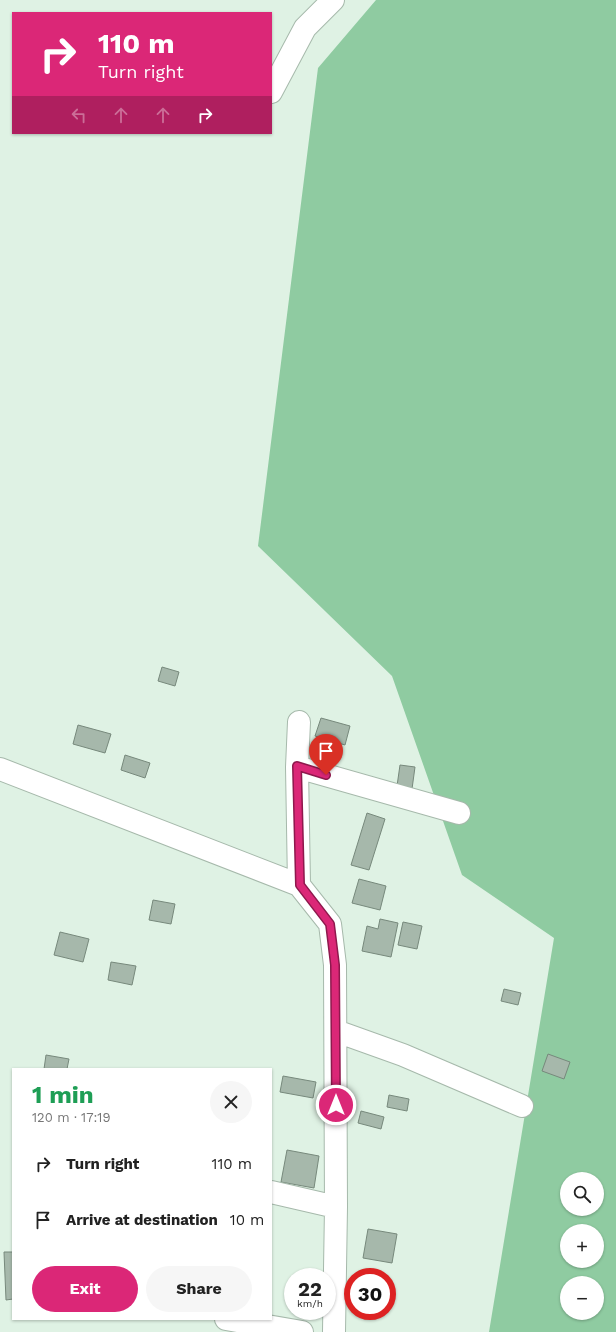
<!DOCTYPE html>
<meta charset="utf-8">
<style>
:root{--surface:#fff;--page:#f6f6f6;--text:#222;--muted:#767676;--accent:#db2777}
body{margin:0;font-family:"Work Sans",sans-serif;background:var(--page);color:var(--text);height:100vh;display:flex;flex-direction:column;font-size:15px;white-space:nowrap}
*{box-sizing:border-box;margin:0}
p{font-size:13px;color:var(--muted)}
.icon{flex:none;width:22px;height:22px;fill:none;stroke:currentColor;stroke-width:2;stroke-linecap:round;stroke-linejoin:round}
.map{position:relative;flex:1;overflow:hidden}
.drawer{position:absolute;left:12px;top:1068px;width:260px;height:252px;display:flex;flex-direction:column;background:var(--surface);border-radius:0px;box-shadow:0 1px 3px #0004}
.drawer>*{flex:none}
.hud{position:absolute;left:12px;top:12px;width:260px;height:122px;border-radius:0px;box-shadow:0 1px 3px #0004;background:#db2777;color:#fff;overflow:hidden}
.fabs{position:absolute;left:560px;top:1172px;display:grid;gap:8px}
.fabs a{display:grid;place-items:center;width:44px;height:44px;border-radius:50%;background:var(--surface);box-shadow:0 1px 3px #0004;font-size:20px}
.speed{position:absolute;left:284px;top:1268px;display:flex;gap:8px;font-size:20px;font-weight:700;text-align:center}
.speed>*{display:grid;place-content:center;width:52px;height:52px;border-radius:50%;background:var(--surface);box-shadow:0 1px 3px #0004;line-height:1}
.speed small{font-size:10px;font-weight:400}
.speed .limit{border:6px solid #d22;background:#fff;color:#111}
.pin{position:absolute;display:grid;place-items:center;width:34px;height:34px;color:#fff;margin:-41px -17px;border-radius:50% 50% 50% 0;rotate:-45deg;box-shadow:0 0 4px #0007}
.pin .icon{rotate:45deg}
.me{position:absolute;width:44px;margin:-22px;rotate:0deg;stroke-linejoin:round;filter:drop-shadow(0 0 3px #0008)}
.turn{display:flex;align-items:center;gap:14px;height:84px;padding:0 20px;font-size:18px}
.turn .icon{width:52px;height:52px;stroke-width:2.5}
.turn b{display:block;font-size:28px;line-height:34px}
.lanes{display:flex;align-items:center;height:38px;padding:0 20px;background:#0003;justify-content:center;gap:20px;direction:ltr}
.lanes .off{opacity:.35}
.round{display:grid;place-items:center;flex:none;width:42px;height:42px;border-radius:21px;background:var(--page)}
.head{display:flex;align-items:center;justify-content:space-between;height:68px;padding:0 20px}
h1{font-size:24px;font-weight:700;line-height:30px;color:#1e9e55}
.action{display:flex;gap:8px;margin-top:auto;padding:8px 20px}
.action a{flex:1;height:46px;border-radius:24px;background:var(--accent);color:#fff;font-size:16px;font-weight:700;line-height:46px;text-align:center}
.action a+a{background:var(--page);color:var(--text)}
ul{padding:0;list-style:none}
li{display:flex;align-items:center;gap:12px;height:56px;padding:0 20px}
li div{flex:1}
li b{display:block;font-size:15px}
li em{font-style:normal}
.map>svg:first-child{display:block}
.green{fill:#8fcba1;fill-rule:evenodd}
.building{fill:#a6b8ab;stroke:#77897c}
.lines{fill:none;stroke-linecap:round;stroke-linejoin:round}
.street-casing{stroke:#a6b9ab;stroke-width:24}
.street{stroke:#fff;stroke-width:22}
.route-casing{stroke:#8e194d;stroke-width:10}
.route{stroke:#db2777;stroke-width:7}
</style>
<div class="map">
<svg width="616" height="1332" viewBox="0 0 616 1332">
<rect width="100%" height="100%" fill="#dff2e4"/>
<path class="green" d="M 376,0 L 616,0 L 616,1332 L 489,1332 L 554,938 L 462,875 L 392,676 L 258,546 L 318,68 ZM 567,1179 L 597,1179 L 597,1209 L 567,1209 ZM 567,1231 L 597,1231 L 597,1261 L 567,1261 ZM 567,1283 L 597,1283 L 597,1313 L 567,1313 Z"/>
<path class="building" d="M 162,667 L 179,672 L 175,686 L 158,681 Z
M 321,718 L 350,726 L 345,745 L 315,736 Z
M 78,725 L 111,734 L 105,753 L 73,744 Z
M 125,755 L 150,763 L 145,778 L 121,770 Z
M 400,765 L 415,767 L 412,789 L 397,786 Z
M 367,813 L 385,819 L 369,870 L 351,865 Z
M 359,879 L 386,886 L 380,910 L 352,903 Z
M 153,900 L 175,904 L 171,924 L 149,920 Z
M 380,919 L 398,923 L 391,957 L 362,951 L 367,926 L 378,929 Z
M 403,922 L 422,926 L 417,949 L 398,945 Z
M 60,932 L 89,939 L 83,962 L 54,955 Z
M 111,962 L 136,966 L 132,985 L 108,980 Z
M 504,989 L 521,993 L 518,1005 L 501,1001 Z
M 548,1054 L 570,1062 L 564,1079 L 542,1071 Z
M 46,1055 L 69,1059 L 67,1069 L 44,1069 Z
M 283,1076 L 316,1082 L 313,1098 L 280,1092 Z
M 389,1095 L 409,1099 L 407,1111 L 387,1107 Z
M 361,1111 L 384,1117 L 381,1129 L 358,1123 Z
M 287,1150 L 319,1156 L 314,1188 L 281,1182 Z
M 368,1229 L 397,1234 L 392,1263 L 363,1258 Z
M 4,1252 L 13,1252 L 13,1299 L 6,1300 Z"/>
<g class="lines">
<defs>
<path id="street" d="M 271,92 L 305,28 L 333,0
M 299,722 L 297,767 L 299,885
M 297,767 L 459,813
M 0,769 L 299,885 L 330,924 L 335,965 L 336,1207 L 334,1332
M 336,1031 L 403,1055 L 522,1106
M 271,1192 L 336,1207
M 226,1319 L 302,1332"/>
</defs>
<use href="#street" class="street-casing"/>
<use href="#street" class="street"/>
</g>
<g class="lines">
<defs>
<path id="route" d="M 326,775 L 297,766 L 300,885 L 330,924 L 335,965 L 336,1105"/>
</defs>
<use href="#route" class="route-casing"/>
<use href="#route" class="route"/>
</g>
</svg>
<div class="fabs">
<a><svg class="icon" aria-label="search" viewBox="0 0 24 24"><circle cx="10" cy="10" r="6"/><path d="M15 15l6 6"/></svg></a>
<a>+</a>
<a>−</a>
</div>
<div class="speed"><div>22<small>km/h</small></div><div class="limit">30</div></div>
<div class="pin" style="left:326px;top:775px;background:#d93025"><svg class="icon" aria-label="arrive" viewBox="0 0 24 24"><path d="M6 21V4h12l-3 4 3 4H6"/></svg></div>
<svg class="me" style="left:336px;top:1105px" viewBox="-20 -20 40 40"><circle r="17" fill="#db2777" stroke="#fff" stroke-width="3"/><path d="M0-11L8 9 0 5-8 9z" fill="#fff"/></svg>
<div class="hud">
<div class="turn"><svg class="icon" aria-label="right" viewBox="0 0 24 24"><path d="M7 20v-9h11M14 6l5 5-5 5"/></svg><div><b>110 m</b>Turn right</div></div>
<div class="lanes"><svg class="icon off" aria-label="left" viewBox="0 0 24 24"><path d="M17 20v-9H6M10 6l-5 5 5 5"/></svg><svg class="icon off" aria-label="ahead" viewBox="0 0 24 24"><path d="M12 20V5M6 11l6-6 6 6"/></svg><svg class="icon off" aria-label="ahead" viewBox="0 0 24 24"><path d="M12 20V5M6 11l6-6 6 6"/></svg><svg class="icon" aria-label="right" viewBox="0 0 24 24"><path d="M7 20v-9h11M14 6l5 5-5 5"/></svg></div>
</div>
<section class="drawer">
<div class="head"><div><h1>1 min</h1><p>120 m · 17:19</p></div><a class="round"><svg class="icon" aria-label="close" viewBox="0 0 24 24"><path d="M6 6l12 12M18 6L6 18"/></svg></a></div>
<ul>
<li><svg class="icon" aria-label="right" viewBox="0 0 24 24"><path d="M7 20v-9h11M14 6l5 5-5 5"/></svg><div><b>Turn right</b></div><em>110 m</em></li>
<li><svg class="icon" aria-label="arrive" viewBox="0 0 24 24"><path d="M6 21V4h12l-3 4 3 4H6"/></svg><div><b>Arrive at destination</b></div><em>10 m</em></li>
</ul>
<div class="action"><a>Exit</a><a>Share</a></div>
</section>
</div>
